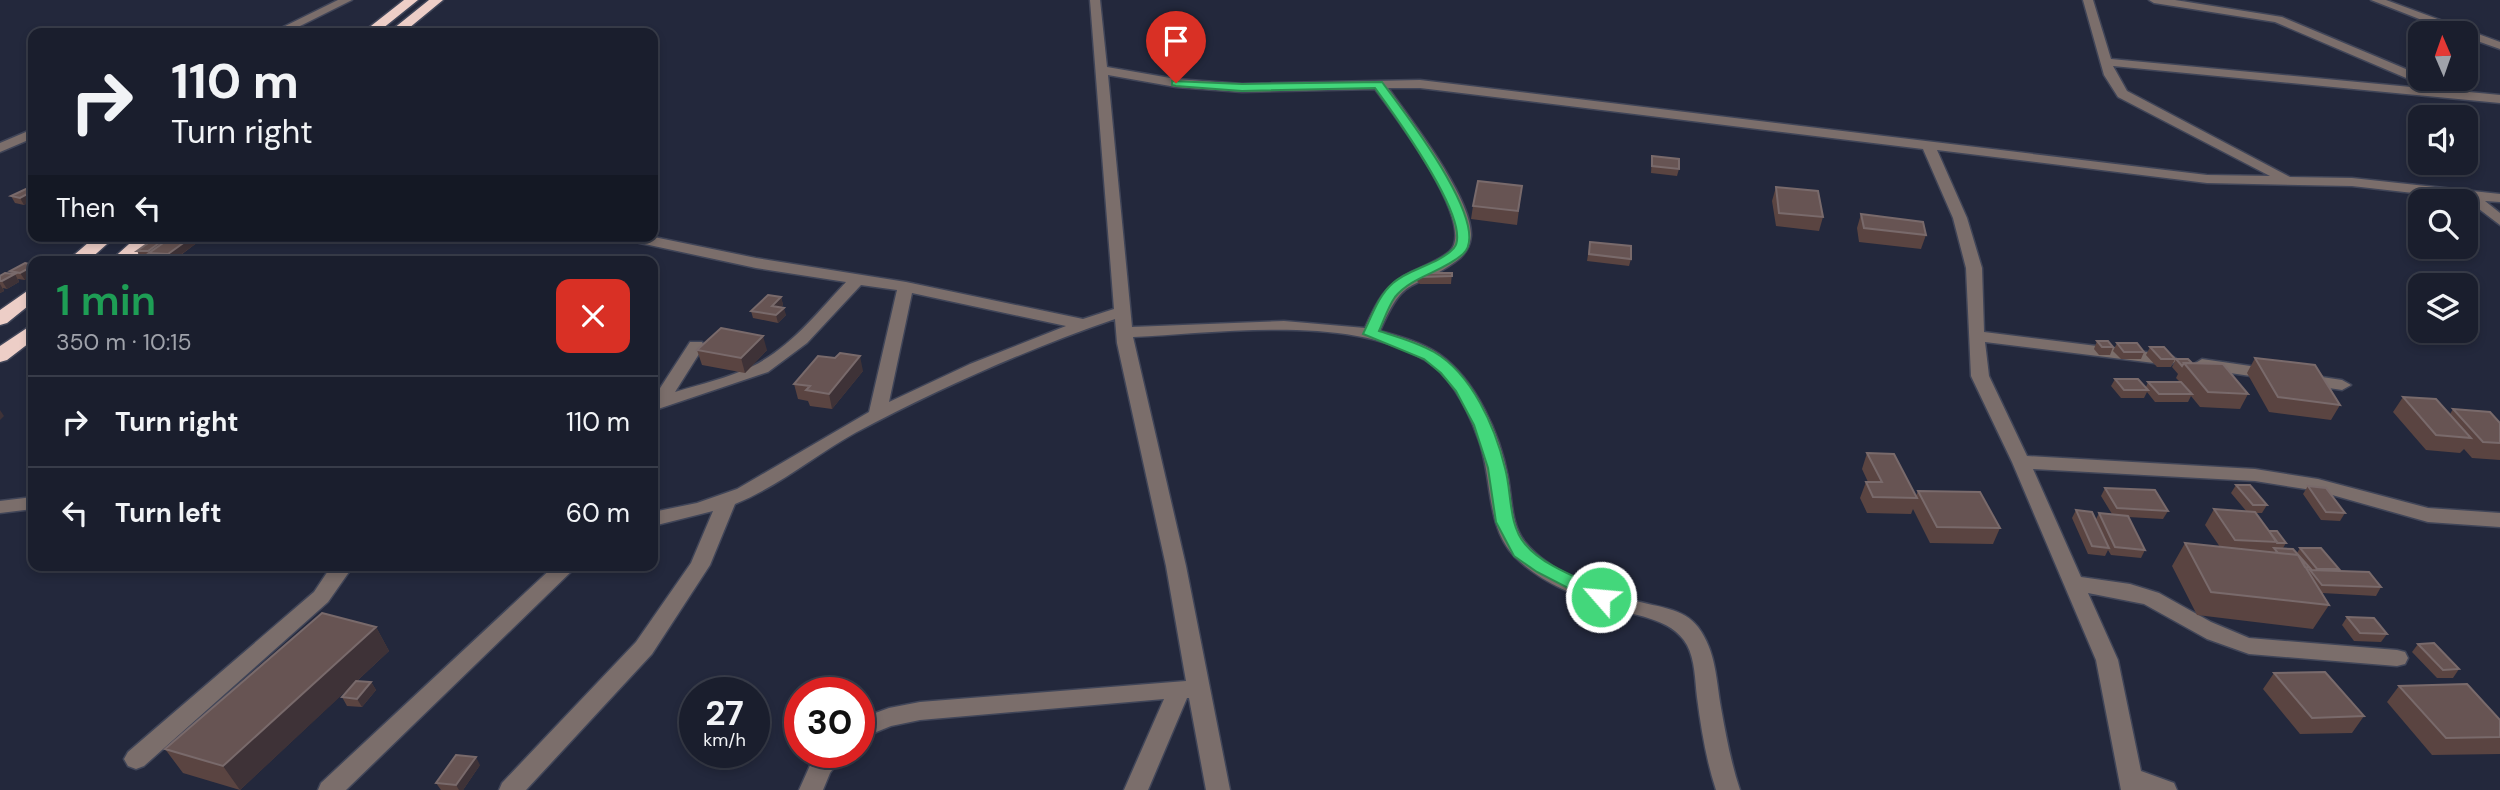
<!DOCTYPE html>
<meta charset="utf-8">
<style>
:root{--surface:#1a1e2d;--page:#272b39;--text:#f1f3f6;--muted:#9fa2aa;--line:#383c49}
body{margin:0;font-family:"DM Sans",sans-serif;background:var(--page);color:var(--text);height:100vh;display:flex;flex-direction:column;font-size:26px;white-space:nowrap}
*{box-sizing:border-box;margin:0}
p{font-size:23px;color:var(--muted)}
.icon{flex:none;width:38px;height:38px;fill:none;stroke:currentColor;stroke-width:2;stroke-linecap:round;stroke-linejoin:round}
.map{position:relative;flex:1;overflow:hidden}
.side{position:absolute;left:28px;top:256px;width:630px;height:315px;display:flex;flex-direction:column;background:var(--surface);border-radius:14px;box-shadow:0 4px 10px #0003,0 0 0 2px var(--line)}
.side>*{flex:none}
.hud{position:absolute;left:28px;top:28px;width:630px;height:214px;border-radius:14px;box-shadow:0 4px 10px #0003,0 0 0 2px var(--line);background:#1a1e2d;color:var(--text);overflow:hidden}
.needle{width:46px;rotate:358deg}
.buttons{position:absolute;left:2408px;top:21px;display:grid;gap:14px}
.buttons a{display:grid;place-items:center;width:70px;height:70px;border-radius:14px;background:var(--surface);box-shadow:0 4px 10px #0003,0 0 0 2px var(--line);font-size:35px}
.speed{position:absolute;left:679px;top:677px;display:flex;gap:14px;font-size:35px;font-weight:700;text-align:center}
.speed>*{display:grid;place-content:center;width:91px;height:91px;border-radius:50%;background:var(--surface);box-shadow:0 4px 10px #0003,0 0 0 2px var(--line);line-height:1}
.speed small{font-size:18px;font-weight:400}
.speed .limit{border:10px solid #d22;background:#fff;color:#111}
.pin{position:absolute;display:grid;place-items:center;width:60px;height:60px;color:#fff;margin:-72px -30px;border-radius:50% 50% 50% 0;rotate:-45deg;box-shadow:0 0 7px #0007}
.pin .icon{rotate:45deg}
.me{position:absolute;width:77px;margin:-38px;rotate:297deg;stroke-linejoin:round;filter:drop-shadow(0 0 5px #0008)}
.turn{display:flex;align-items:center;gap:24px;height:147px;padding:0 28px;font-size:32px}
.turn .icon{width:91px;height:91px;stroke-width:2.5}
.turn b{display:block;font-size:49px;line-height:60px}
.then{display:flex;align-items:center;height:66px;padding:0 28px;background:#0003;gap:14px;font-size:26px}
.round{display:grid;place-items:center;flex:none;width:74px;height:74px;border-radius:14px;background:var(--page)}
.overview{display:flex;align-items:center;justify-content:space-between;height:119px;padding:0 28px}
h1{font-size:42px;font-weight:600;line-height:52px;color:#1e9e55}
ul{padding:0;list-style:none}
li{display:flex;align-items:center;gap:21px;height:91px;padding:0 28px;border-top:2px solid var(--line)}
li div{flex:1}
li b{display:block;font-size:26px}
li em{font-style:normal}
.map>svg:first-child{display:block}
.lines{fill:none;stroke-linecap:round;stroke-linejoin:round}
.minor-casing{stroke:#404558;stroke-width:3}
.highway-casing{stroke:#404558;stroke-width:3}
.minor{fill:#7b6e6b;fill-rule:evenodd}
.highway{fill:#edcec7;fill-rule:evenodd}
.wall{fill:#5a4441}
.shaded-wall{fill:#3e3237}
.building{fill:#675453;stroke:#796a6b;stroke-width:2}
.route{fill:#43d77b;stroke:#2c8c50;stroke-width:2}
</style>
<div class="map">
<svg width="2500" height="790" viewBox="0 0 2500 790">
<rect width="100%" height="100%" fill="#23283c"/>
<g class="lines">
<defs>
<path id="minor" d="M 338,0 L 352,0 L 286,33 L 271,33 Z
M 1090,0 L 1100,0 L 1107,67 L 1176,79 L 1242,84 L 1420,80 L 2207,175 L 2270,176 L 2118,97 L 2104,75 L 2083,0 L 2093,0 L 2111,59 L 2432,89 L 2275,22 L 2154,3 L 2149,0 L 2175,0 L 2282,17 L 2420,75 L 2420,79 L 2429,79 L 2447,86 L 2448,90 L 2500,95 L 2500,103 L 2113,66 L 2127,91 L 2290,177 L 2352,178 L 2500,194 L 2500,202 L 2485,201 L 2500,213 L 2500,225 L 2466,199 L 2352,186 L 2207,183 L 1937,150 L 1967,218 L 1982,268 L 1984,332 L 2170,355 L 2178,360 L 2170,365 L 1985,342 L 1989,376 L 2027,456 L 2255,469 L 2318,479 L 2428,508 L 2500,513 L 2500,527 L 2428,522 L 2318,491 L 2255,481 L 2033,469 L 2081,577 L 2130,584 L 2159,593 L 2211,622 L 2249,638 L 2397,650 L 2405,652 L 2408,658 L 2405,664 L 2397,666 L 2249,654 L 2207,639 L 2144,604 L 2088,593 L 2118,660 L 2141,771 L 2174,783 L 2177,790 L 2121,790 L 2096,660 L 2012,462 L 1971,376 L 1966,268 L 1953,218 L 1923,149 L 1420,88 L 1388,88 C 1410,118 1473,199 1471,236 C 1470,248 1464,256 1455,262 C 1411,293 1405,273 1380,331 C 1401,337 1421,342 1439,354 C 1476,380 1500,434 1508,477 C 1512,498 1511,525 1525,542 C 1550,573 1599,590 1636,601 C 1657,607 1684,608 1698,627 C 1716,651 1716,679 1721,708 C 1726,736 1731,763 1740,790 L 1716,790 C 1706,760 1701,728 1697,697 C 1695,680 1695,660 1687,645 C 1672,617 1630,615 1603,606 C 1572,594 1539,581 1515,557 C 1485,527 1493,476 1478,438 C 1468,410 1451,376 1425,360 C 1351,314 1217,333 1133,337 L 1186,566 L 1230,790 L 1206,790 L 1189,698 L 1187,698 L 1148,790 L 1124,790 L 1164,699 L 920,720 L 891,726 L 859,739 L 859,719 L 889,708 L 920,702 L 1186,681 L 1166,566 L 1117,343 L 1115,319 C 1025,350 938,389 855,433 C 814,456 779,486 735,504 L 710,565 L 652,654 L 526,790 L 499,790 L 502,783 L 636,642 L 691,563 L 713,511 L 653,526 L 653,512 L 697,503 L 737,489 L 869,412 L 897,290 L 861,285 L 807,343 L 768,372 L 658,409 L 653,408 L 653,399 L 690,342 L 702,342 L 704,346 L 675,392 C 701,384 728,378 753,366 C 791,347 818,312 846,282 L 756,268 L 626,240 L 619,236 L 649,236 L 756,258 L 906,282 L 1083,319 L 1114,309 ZM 1108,75 L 1176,87 L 1242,92 L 1375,89 C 1393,113 1479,226 1449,252 C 1438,261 1424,266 1411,272 C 1386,283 1376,303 1365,328 L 1284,321 L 1132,327 ZM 912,293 L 1066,326 L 970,364 L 889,402 Z
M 2371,0 L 2386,0 L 2500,42 L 2500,49 L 2466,37 L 2466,33 L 2455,33 Z
M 33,129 L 33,138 L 0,152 L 0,143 Z
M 2202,359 L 2271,369 L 2280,374 L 2271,379 L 2196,368 L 2194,364 Z
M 2302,374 L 2342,380 L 2351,385 L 2342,390 L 2296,383 L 2293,379 L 2296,375 Z
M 33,497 L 33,509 L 0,513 L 0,501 Z
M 325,565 L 345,565 L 349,572 L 328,602 L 144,766 L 136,769 L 128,766 L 124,759 L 128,752 L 314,592 L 328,571 Z
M 555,565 L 578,565 L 346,790 L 318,790 L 321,783 Z
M 819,752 L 845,752 L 830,773 L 823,790 L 799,790 L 812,761 Z"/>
<path id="highway" d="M 404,0 L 418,0 L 377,33 L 362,33 Z
M 429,0 L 443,0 L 403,33 L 388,33 Z
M 96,236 L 116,236 L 88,261 L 67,261 Z
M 138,236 L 158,236 L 130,261 L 110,261 Z
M 33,287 L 33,302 L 7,323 L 0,325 L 0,310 Z
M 33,324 L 33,340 L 7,360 L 0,362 L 0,346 Z"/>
</defs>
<use href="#minor" class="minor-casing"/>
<use href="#highway" class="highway-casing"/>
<use href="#minor" class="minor"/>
<use href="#highway" class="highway"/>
</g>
<path class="wall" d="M 1652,156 L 1679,169 L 1677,176 L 1651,173 Z
M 1522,186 L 1517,225 L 1471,219 L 1473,206 Z
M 1776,187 L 1823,217 L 1819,231 L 1776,226 L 1772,201 Z
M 33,188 L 33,200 L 24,205 L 15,203 L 11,196 Z
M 1861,214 L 1926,235 L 1921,249 L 1859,242 L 1857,228 Z
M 42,236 L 57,236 L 54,238 L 44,238 Z
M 198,242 L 173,261 L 153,261 L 152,258 L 141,258 L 137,251 Z
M 1590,242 L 1631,259 L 1629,266 L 1587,261 Z
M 25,263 L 25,280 L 18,279 L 19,282 L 7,289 L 3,288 L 4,291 L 0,293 L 0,276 L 11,274 L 10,271 Z
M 1418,273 L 1452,273 L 1451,284 L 1420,284 L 1417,281 Z
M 781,297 L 783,305 L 781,307 L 786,315 L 778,323 L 753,318 L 751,311 Z
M 2097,341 L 2113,347 L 2110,355 L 2099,355 L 2094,349 Z
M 2117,343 L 2144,352 L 2141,359 L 2121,359 L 2113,351 Z
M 2150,347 L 2175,359 L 2171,367 L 2157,367 L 2146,355 Z
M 697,350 L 767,350 L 745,373 L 702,365 Z
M 2255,358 L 2340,405 L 2331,420 L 2269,412 L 2247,373 Z
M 2176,359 L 2192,363 L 2248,394 L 2240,409 L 2200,407 L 2191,396 L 2188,402 L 2155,402 L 2147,392 L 2144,398 L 2121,398 L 2111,386 L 2115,379 L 2146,387 L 2148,382 L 2180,382 L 2176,378 L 2178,374 L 2172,367 Z
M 863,371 L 832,409 L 810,406 L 808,401 L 798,399 L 794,384 Z
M 2403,397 L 2450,414 L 2453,409 L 2500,423 L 2500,460 L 2472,458 L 2464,449 L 2460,453 L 2426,450 L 2393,412 Z
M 1867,453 L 1916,496 L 1918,491 L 2000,528 L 1993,544 L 1930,543 L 1913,509 L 1911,514 L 1867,513 L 1860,498 L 1866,482 L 1868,482 L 1862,469 Z
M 2236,485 L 2267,505 L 2262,513 L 2256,513 L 2269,531 L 2286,543 L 2283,548 L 2297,553 L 2300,548 L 2339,569 L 2337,571 L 2381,587 L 2376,596 L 2322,593 L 2329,605 L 2313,629 L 2197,615 L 2172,566 L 2185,543 L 2220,547 L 2205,525 L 2214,509 L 2247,512 L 2231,493 Z
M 2308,486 L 2345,513 L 2340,521 L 2321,520 L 2303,494 Z
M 2105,488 L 2168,511 L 2163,519 L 2128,517 L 2145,550 L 2141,558 L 2111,555 L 2108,550 L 2105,556 L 2088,554 L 2072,518 L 2076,510 L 2096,519 L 2099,513 L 2112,514 L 2101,496 Z
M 2347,617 L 2387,634 L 2381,642 L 2354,641 L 2342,625 Z
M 376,627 L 389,651 L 357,681 L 371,682 L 376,690 L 362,707 L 347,706 L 342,697 L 354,683 L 240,790 L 183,773 L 165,749 Z
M 2418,644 L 2459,669 L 2453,678 L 2437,678 L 2412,652 Z
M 2274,673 L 2364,716 L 2352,733 L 2300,734 L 2263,689 Z
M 2399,686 L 2500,720 L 2500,754 L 2432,755 L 2387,702 Z
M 480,765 L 463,790 L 441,790 L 436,783 Z"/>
<path class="shaded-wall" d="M 33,191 L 33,200 L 24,205 L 20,198 Z
M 169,236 L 174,236 L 149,253 L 152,259 L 148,251 Z
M 193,236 L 195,236 L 198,242 L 172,261 L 168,254 Z
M 33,266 L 33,276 L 25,280 L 20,273 Z
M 15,274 L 19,282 L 7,289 L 2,281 Z
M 0,284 L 4,291 L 0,293 Z
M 781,297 L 783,305 L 774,313 L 772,306 Z
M 784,308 L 786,315 L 778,323 L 776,315 Z
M 763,336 L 767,350 L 745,373 L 741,358 Z
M 860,356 L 863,371 L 832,409 L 829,394 Z
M 0,410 L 4,416 L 0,420 Z
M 376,627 L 389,651 L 240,790 L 223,766 Z
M 371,682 L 376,690 L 362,707 L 357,699 Z
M 476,757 L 480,765 L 463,790 L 459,790 L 456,785 Z"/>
<path class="building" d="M 1652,156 L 1679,159 L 1679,169 L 1652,166 Z
M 1478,181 L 1522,186 L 1518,211 L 1473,206 Z
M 30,187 L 33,188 L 33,191 L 20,198 L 11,196 Z
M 1776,187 L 1818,191 L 1823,217 L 1779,213 Z
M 1861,214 L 1923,222 L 1926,235 L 1864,228 Z
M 158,236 L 169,236 L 148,251 L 137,251 Z
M 173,236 L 193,236 L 168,254 L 149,253 Z
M 1590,242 L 1631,246 L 1631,259 L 1589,254 Z
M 373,256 L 389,261 L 366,261 Z
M 25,263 L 33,265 L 33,266 L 20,273 L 10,271 Z
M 5,273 L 15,274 L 2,281 L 0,281 L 0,276 Z
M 1418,273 L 1452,273 L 1452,276 L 1421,277 Z
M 768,295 L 781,297 L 772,306 L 784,308 L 776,315 L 751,311 Z
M 721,328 L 763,336 L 741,358 L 697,350 Z
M 2097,341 L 2108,341 L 2113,347 L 2102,347 Z
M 2117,343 L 2137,343 L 2144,352 L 2124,352 Z
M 2150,347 L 2164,347 L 2175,359 L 2161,359 Z
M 840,353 L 860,356 L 829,394 L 806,390 L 810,386 L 794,384 L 818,356 L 835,358 Z
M 2255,358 L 2315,365 L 2340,405 L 2278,397 Z
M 2176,359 L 2188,359 L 2192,363 L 2184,363 L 2182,366 Z
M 2184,363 L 2223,364 L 2248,394 L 2208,392 Z
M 2115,379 L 2138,379 L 2148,390 L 2124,390 Z
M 2148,382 L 2181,382 L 2192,394 L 2159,394 Z
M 2403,397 L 2436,399 L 2471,438 L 2436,435 Z
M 2453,409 L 2490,412 L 2500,423 L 2500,443 L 2483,442 Z
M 1867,453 L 1894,454 L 1917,498 L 1873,497 L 1866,482 L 1882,482 Z
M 2236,485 L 2250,485 L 2267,505 L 2253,505 Z
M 2308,486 L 2326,488 L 2345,513 L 2326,512 Z
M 2105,488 L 2155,490 L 2168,511 L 2117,508 Z
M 1918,491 L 1980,492 L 2000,528 L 1937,527 Z
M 2214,509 L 2255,512 L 2277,542 L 2235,540 Z
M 2076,510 L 2092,512 L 2109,548 L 2092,546 Z
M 2099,513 L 2128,516 L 2145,550 L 2115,547 Z
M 2269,531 L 2277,531 L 2286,543 L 2277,543 Z
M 2185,543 L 2298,555 L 2329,605 L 2211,592 Z
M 2274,548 L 2293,549 L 2310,568 L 2305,567 L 2298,555 L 2278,553 Z
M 2300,548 L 2321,548 L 2339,569 L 2317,569 Z
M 2310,570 L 2369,572 L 2381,587 L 2322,585 Z
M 322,613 L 376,627 L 223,766 L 165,749 Z
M 2347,617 L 2374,618 L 2387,634 L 2360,633 Z
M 2434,643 L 2459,669 L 2443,670 L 2418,644 Z
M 2325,672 L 2364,716 L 2312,718 L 2274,673 Z
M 356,681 L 371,682 L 357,699 L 342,697 Z
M 2467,684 L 2500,720 L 2500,737 L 2446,738 L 2399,686 Z
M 456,755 L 476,757 L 456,785 L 436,783 Z"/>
<path class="route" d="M 1172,81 L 1242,84 L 1382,82 C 1401,108 1494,226 1463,254 C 1443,272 1412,276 1395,297 C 1388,307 1384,320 1379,331 C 1398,337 1417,342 1434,352 C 1472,374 1495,427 1505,468 C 1512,493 1508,524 1525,544 C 1544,567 1582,579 1608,592 L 1611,597 L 1608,602 L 1595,602 L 1537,572 L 1514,556 L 1496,522 L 1488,468 L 1474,425 L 1456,391 L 1441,373 L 1424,359 L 1363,334 C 1372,316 1378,296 1393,283 C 1410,268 1438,265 1454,248 C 1474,223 1391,110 1375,88 L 1242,91 L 1176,86 L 1172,85 Z"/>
</svg>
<div class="buttons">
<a><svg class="needle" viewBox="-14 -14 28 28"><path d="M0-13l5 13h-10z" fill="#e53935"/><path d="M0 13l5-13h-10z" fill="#9fa2aa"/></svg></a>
<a><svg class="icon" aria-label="sound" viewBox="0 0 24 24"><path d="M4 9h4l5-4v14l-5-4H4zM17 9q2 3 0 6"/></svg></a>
<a><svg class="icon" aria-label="search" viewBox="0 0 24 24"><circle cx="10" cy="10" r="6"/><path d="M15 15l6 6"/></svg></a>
<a><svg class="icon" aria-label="layers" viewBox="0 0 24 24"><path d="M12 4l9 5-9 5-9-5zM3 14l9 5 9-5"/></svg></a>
</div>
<div class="speed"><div>27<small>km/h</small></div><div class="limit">30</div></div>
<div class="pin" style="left:1176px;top:83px;background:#d93025"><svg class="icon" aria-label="arrive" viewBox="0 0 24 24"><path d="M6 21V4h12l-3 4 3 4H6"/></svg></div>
<svg class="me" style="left:1601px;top:597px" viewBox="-20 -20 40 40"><circle r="17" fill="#43d77b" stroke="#fff" stroke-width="3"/><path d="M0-11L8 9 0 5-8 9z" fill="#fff"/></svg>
<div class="hud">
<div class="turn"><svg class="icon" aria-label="right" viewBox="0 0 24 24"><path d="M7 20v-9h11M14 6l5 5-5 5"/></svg><div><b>110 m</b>Turn right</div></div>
<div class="then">Then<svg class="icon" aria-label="left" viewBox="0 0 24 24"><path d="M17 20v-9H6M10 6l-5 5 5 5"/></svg></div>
</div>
<section class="side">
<div class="overview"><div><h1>1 min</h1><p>350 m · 10:15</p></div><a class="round" style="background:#d93025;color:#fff"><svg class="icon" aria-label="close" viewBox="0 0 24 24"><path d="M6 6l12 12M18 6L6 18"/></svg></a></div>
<ul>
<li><svg class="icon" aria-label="right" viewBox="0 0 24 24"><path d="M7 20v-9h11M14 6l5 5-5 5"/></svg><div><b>Turn right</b></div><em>110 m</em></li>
<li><svg class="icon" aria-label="left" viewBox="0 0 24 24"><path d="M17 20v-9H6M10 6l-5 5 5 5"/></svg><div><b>Turn left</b></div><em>60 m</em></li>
</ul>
</section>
</div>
